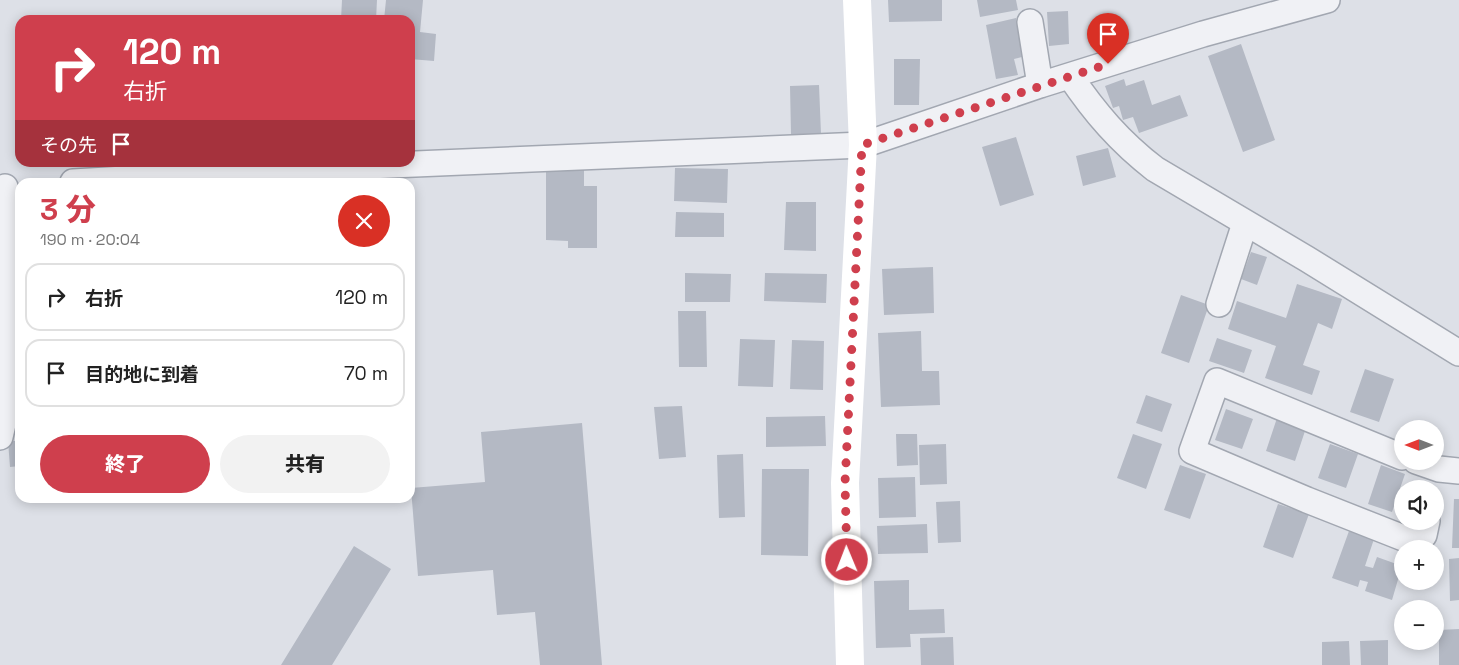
<!DOCTYPE html>
<html lang="ja">
<meta charset="utf-8">
<style>
:root{--surface:#fff;--page:#f2f2f2;--text:#222;--muted:#767676;--line:#e0e0e0;--accent:#cf3f4d}
body{margin:0;font-family:"Space Grotesk","Noto Sans JP",sans-serif;background:var(--page);color:var(--text);height:100vh;display:flex;flex-direction:column;font-size:19px;white-space:nowrap}
*{box-sizing:border-box;margin:0}
p{font-size:16px;color:var(--muted)}
.icon{flex:none;width:28px;height:28px;fill:none;stroke:currentColor;stroke-width:2;stroke-linecap:round;stroke-linejoin:round}
.map{position:relative;flex:1;overflow:hidden}
.panel{position:absolute;left:15px;top:178px;width:400px;height:325px;display:flex;flex-direction:column;background:var(--surface);border-radius:15px;box-shadow:0 2px 12px #0003}
.panel>*{flex:none}
.hud{position:absolute;left:15px;top:15px;width:400px;height:152px;border-radius:15px;box-shadow:0 2px 12px #0003;background:#cf3f4d;color:#fff;overflow:hidden}
.needle{width:32px;rotate:270deg}
.fabs{position:absolute;left:1394px;top:420px;display:grid;gap:10px}
.fabs a{display:grid;place-items:center;width:50px;height:50px;border-radius:50%;background:var(--surface);box-shadow:0 2px 12px #0003;font-size:25px}
.pin{position:absolute;display:grid;place-items:center;width:42px;height:42px;color:#fff;margin:-51px -21px;border-radius:50% 50% 50% 0;rotate:-45deg;box-shadow:0 0 5px #0007}
.pin .icon{rotate:45deg}
.me{position:absolute;width:55px;margin:-28px;rotate:359deg;stroke-linejoin:round;filter:drop-shadow(0 0 4px #0008)}
.turn{display:flex;align-items:center;gap:18px;height:105px;padding:0 25px;font-size:22px}
.turn .icon{width:65px;height:65px;stroke-width:2.5}
.turn b{display:block;font-size:35px;line-height:42px}
.then{display:flex;align-items:center;height:48px;padding:0 25px;background:#0003;gap:10px;font-size:19px}
.round{display:grid;place-items:center;flex:none;width:52px;height:52px;border-radius:26px;background:var(--page)}
.summary{display:flex;align-items:center;justify-content:space-between;height:85px;padding:0 25px}
h1{font-size:30px;font-weight:800;line-height:38px;color:var(--accent)}
.cta{display:flex;gap:10px;margin-top:auto;padding:10px 25px}
.cta a{flex:1;height:58px;border-radius:30px;background:var(--accent);color:#fff;font-size:20px;font-weight:800;line-height:58px;text-align:center}
.cta a+a{background:var(--page);color:var(--text)}
ul{padding:0;list-style:none}
li{display:flex;align-items:center;gap:15px;height:68px;margin:0 10px 8px;padding:0 15px;border:2px solid var(--line);border-radius:15px}
li div{flex:1}
li b{display:block;font-size:19px}
li em{font-style:normal}
.map>svg:first-child{display:block}
.building{fill:#b4b9c4}
.lines{fill:none;stroke-linecap:round;stroke-linejoin:round}
.street-casing{stroke:#a2a7b1;stroke-width:28}
.street{stroke:#f0f1f5;stroke-width:25}
.secondary{stroke:#fff;stroke-width:28}
.route{stroke:#cf3f4d;stroke-width:9;stroke-dasharray:0 16.2}
</style>
<div class="map">
<svg width="1459" height="665" viewBox="0 0 1459 665">
<rect width="100%" height="100%" fill="#dde0e7"/>
<path class="building" d="M 342,0 L 377,0 L 376,20 L 341,20 Z
M 386,0 L 423,0 L 420,32 L 436,34 L 434,61 L 410,59 L 410,20 L 384,20 Z
M 888,0 L 942,0 L 942,21 L 889,22 Z
M 977,0 L 1016,0 L 1018,10 L 980,17 Z
M 1068,11 L 1069,44 L 1049,46 L 1047,12 Z
M 1016,18 L 1022,57 L 1014,59 L 1018,75 L 996,79 L 986,25 Z
M 1241,44 L 1275,140 L 1243,152 L 1208,56 Z
M 894,59 L 920,59 L 919,105 L 894,105 Z
M 1124,79 L 1126,86 L 1144,80 L 1152,105 L 1180,95 L 1188,116 L 1139,133 L 1133,117 L 1123,120 L 1119,106 L 1113,108 L 1105,86 Z
M 819,85 L 821,134 L 791,134 L 790,86 Z
M 1016,137 L 1034,195 L 1000,206 L 982,147 Z
M 1108,148 L 1116,177 L 1083,186 L 1076,156 Z
M 546,167 L 584,167 L 584,186 L 597,186 L 597,248 L 568,248 L 568,241 L 546,240 Z
M 675,168 L 728,169 L 727,203 L 674,201 Z
M 786,202 L 816,202 L 816,251 L 784,250 Z
M 676,212 L 724,213 L 724,237 L 675,237 Z
M 1251,252 L 1267,257 L 1257,285 L 1241,279 Z
M 933,267 L 934,313 L 884,315 L 882,269 Z
M 685,273 L 731,274 L 730,302 L 685,302 Z
M 765,273 L 827,274 L 826,303 L 764,301 Z
M 1297,284 L 1342,299 L 1332,329 L 1318,323 L 1303,365 L 1320,371 L 1312,395 L 1265,378 L 1276,346 L 1228,329 L 1237,301 L 1286,318 Z
M 1181,295 L 1209,305 L 1189,363 L 1161,353 Z
M 678,311 L 706,311 L 707,367 L 679,367 Z
M 921,331 L 922,371 L 939,371 L 940,405 L 881,407 L 878,333 Z
M 1217,338 L 1252,350 L 1244,373 L 1209,361 Z
M 740,339 L 775,340 L 773,387 L 738,386 Z
M 792,340 L 824,341 L 823,390 L 790,389 Z
M 1365,369 L 1394,379 L 1379,422 L 1350,412 Z
M 1146,395 L 1172,404 L 1162,432 L 1136,423 Z
M 682,406 L 686,457 L 659,459 L 654,407 Z
M 1226,409 L 1253,419 L 1242,449 L 1215,440 Z
M 825,416 L 826,446 L 766,447 L 766,417 Z
M 1277,418 L 1306,428 L 1295,461 L 1266,451 Z
M 582,423 L 602,665 L 540,665 L 535,612 L 497,615 L 493,570 L 418,576 L 411,488 L 485,482 L 481,432 Z
M 896,434 L 917,434 L 918,465 L 897,466 Z
M 1133,434 L 1162,444 L 1146,489 L 1117,478 Z
M 8,441 L 20,441 L 20,466 L 10,467 Z
M 946,444 L 947,484 L 920,485 L 919,445 Z
M 1330,444 L 1358,454 L 1346,488 L 1318,478 Z
M 743,454 L 745,517 L 719,518 L 717,455 Z
M 1180,465 L 1206,474 L 1190,519 L 1164,510 Z
M 1381,465 L 1405,474 L 1392,512 L 1368,504 Z
M 762,469 L 809,469 L 808,556 L 761,555 Z
M 915,477 L 916,517 L 879,518 L 878,478 Z
M 1454,499 L 1459,499 L 1459,548 L 1452,548 Z
M 960,501 L 961,542 L 938,543 L 936,502 Z
M 1278,504 L 1309,514 L 1293,558 L 1263,547 Z
M 927,524 L 928,553 L 878,554 L 877,526 Z
M 1349,531 L 1374,539 L 1365,566 L 1373,568 L 1377,557 L 1402,566 L 1392,600 L 1365,591 L 1368,582 L 1360,580 L 1358,587 L 1332,578 Z
M 354,546 L 391,569 L 332,665 L 281,665 Z
M 1459,558 L 1459,600 L 1450,601 L 1449,559 Z
M 909,580 L 909,610 L 944,609 L 945,633 L 910,634 L 911,647 L 876,648 L 874,581 Z
M 1459,629 L 1459,665 L 1439,665 L 1439,630 Z
M 953,637 L 954,665 L 921,665 L 920,638 Z
M 1388,640 L 1388,665 L 1361,665 L 1360,641 Z
M 1349,641 L 1350,665 L 1322,665 L 1322,642 Z"/>
<g class="lines">
<defs>
<path id="street" d="M 1030,22 L 1040,85
M 1070,76 C 1095,113 1120,142 1155,169 L 1307,259 L 1459,353
M 73,182 L 297,169 L 863,145 L 1040,85 L 1203,34 L 1327,0
M 1219,304 L 1245,223
M 0,437 L 6,411 L 5,187
M 1402,457 L 1217,381 L 1192,451 L 1307,500 L 1411,541 L 1424,535 L 1427,521
M 1416,461 L 1439,469 L 1459,471"/>
</defs>
<use href="#street" class="street-casing"/>
<use href="#street" class="street"/>
<path class="secondary" d="M 850,665 L 845,483 L 863,145 L 857,0"/>
</g>
<g class="lines">
<path class="route" d="M 847,560 L 845,483 L 862,145 L 1108,64"/>
</g>
</svg>
<div class="fabs">
<a><svg class="needle" viewBox="-14 -14 28 28"><path d="M0-13l5 13h-10z" fill="#e53935"/><path d="M0 13l5-13h-10z" fill="#767676"/></svg></a>
<a><svg class="icon" aria-label="sound" viewBox="0 0 24 24"><path d="M4 9h4l5-4v14l-5-4H4zM17 9q2 3 0 6"/></svg></a>
<a>+</a>
<a>−</a>
</div>
<div class="pin" style="left:1108px;top:64px;background:#d93025"><svg class="icon" aria-label="arrive" viewBox="0 0 24 24"><path d="M6 21V4h12l-3 4 3 4H6"/></svg></div>
<svg class="me" style="left:847px;top:560px" viewBox="-20 -20 40 40"><circle r="17" fill="#cf3f4d" stroke="#fff" stroke-width="3"/><path d="M0-11L8 9 0 5-8 9z" fill="#fff"/></svg>
<div class="hud">
<div class="turn"><svg class="icon" aria-label="right" viewBox="0 0 24 24"><path d="M7 20v-9h11M14 6l5 5-5 5"/></svg><div><b>120 m</b>右折</div></div>
<div class="then">その先<svg class="icon" aria-label="arrive" viewBox="0 0 24 24"><path d="M6 21V4h12l-3 4 3 4H6"/></svg></div>
</div>
<section class="panel">
<div class="summary"><div><h1>3 分</h1><p>190 m · 20:04</p></div><a class="round" style="background:#d93025;color:#fff"><svg class="icon" aria-label="close" viewBox="0 0 24 24"><path d="M6 6l12 12M18 6L6 18"/></svg></a></div>
<ul>
<li><svg class="icon" aria-label="right" viewBox="0 0 24 24"><path d="M7 20v-9h11M14 6l5 5-5 5"/></svg><div><b>右折</b></div><em>120 m</em></li>
<li><svg class="icon" aria-label="arrive" viewBox="0 0 24 24"><path d="M6 21V4h12l-3 4 3 4H6"/></svg><div><b>目的地に到着</b></div><em>70 m</em></li>
</ul>
<div class="cta"><a>終了</a><a>共有</a></div>
</section>
</div>
